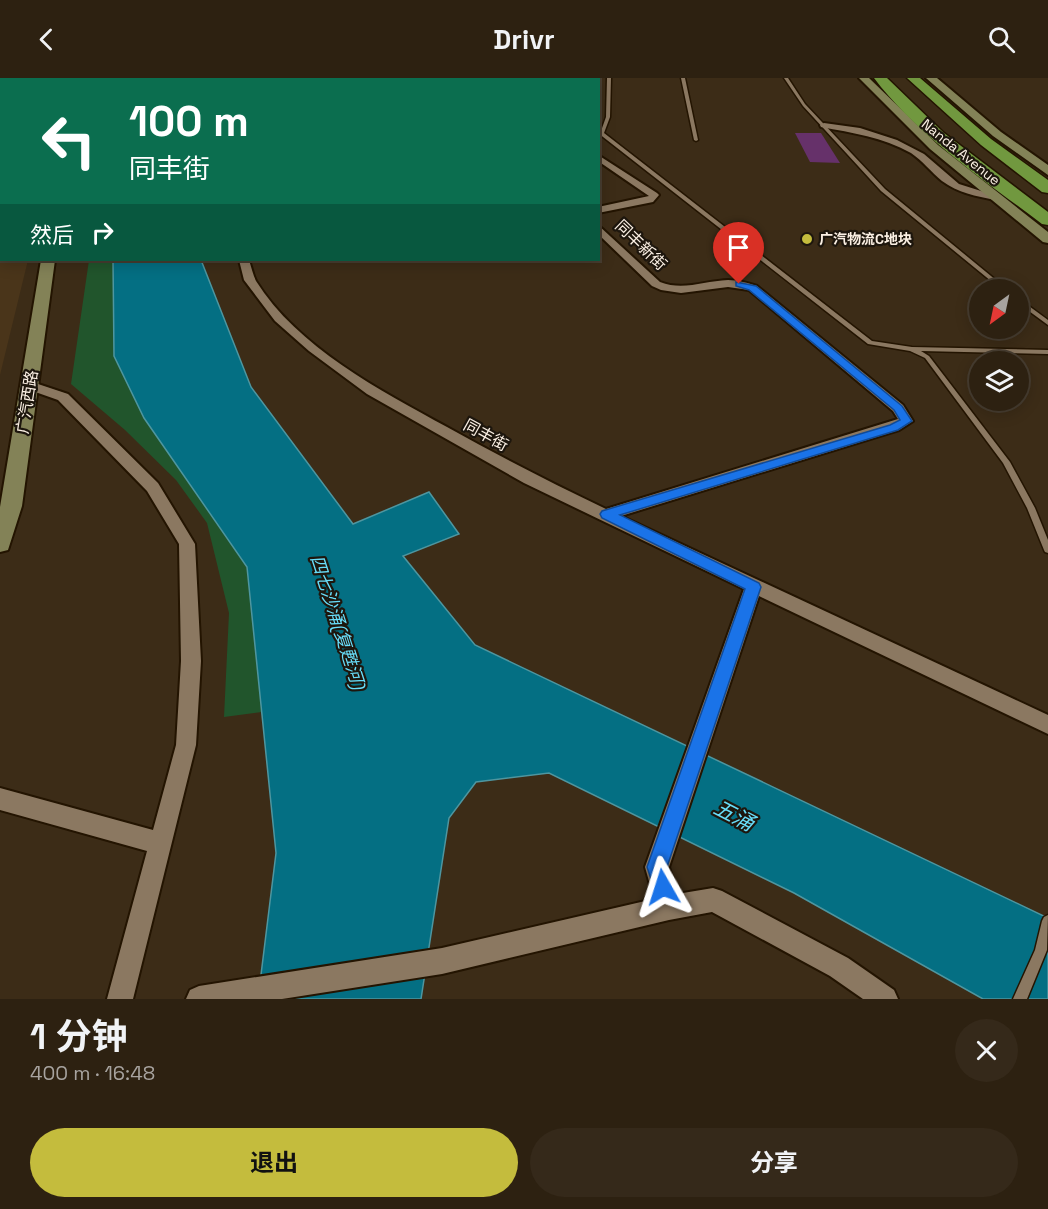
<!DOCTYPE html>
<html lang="zh">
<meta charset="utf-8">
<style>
:root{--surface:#2d2111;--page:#35291a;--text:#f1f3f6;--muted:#a7a39f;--line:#483e31;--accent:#c4bc3d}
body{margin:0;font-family:"Space Grotesk","Noto Sans SC",sans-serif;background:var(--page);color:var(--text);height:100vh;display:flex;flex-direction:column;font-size:22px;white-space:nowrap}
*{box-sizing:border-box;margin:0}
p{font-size:20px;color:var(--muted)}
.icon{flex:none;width:33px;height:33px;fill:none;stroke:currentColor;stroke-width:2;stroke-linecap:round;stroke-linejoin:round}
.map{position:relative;height:921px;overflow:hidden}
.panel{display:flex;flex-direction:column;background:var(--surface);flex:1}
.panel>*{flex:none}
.top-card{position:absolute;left:0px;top:0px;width:600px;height:183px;box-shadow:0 3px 15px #0003,0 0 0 2px var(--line);background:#0b6e4f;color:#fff;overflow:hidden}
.needle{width:39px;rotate:213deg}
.fabs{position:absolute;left:969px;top:201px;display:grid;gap:12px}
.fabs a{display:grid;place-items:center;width:60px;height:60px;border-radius:50%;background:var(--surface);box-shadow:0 3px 15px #0003,0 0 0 2px var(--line);font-size:30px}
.pin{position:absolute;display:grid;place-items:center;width:51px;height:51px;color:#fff;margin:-62px -26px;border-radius:50% 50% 50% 0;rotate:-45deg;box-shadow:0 0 6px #0007}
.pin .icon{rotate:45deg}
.me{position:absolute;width:66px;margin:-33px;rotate:354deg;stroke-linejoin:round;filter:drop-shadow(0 0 4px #0008)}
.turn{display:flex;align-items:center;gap:21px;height:126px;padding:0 30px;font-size:27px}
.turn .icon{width:78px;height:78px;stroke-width:2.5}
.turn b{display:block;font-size:42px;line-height:51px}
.then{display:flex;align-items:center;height:57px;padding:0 30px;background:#0003;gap:12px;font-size:22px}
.round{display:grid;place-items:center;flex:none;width:63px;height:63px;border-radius:32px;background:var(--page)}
.overview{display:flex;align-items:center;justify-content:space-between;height:102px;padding:0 30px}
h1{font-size:36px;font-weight:700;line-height:45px}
.primary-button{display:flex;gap:12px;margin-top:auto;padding:12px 30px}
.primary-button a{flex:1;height:69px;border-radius:36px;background:var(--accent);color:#111;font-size:24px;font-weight:700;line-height:69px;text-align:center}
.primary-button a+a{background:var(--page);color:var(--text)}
header{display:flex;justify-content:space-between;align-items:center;height:78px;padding:0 30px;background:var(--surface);font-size:27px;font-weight:700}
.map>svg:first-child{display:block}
.built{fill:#4a351a}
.green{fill:#21552c}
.water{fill:#046f83;stroke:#4e96a0;stroke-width:1.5}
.building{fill:#66316a}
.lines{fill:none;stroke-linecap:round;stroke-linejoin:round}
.lane-casing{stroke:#231401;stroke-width:3}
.street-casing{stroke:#231401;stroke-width:4}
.secondary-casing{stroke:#231401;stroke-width:4}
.highway-casing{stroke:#231401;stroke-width:3}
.lane{fill:#8b7861;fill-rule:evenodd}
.street{fill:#8b7861;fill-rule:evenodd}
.secondary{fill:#838257;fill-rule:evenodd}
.highway{fill:#71983f;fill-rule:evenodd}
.route{fill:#1a73e8;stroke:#114b97;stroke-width:1.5}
.poi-dot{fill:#c4bc3d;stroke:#1d160d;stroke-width:2}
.labels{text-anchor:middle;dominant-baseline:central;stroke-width:4.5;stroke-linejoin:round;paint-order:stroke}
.far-street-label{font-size:14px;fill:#fbf0e4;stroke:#1d160d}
.far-poi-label{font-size:14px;font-weight:bold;fill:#fbf0e4;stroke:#1d160d;text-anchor:start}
.street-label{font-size:16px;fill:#fbf0e4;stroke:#1d160d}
.water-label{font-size:18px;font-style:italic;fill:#68ddf9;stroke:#1d160d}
.near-water-label{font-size:21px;font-style:italic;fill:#68ddf9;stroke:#1d160d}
</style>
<header><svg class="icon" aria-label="back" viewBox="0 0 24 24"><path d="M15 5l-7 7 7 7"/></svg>Drivr<svg class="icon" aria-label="search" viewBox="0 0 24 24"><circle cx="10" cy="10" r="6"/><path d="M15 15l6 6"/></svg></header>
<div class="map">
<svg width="1048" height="921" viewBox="0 0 1048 921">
<rect width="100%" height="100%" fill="#3c2c17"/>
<path class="built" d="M 0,0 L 92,0 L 2,2 L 2,182 L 28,182 L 0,297 Z"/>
<path class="green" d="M 89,182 L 113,182 L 114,278 L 144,340 L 247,489 L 262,634 L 224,639 L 229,535 L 207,445 L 176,402 L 125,352 L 71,306 Z"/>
<path class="water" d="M 113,182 L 201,182 L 251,309 L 353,446 L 429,414 L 459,456 L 403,478 L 475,567 L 1048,840 L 1048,921 L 983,921 L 794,815 L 549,695 L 476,704 L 449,740 L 421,921 L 258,921 L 276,775 L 247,489 L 144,340 L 114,278 Z"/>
<path class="building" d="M 795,55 L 821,55 L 840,85 L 810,84 Z"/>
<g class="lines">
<defs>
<path id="lane" d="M 365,0 L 369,0 L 369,2 L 366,2 Z
M 468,0 L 472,0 L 472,2 L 468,2 Z
M 607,0 L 611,0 L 610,39 L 604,55 L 872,263 L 912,269 L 1048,272 L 1048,276 L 921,273 L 929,278 L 1010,384 L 1035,430 L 1048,462 L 1048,475 L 1045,474 L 1044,472 L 1027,430 L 1003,385 L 925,280 L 910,273 L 868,266 L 598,55 L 598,52 L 601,53 L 606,39 Z
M 681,0 L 685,0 L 698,62 L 696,63 L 694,62 Z
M 784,0 L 788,0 L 805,26 L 885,111 L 1008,212 L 1002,212 L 881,113 L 803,28 Z
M 2,1 L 3,2 L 2,2 L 2,4 L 0,5 L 0,2 Z
M 1018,220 L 1048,242 L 1048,247 L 1018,225 Z
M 1048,837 L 1047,872 L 1027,921 L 1013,921 L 1035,872 L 1042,843 L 1044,839 Z"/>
<path id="street" d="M 214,0 L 220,0 L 213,2 Z
M 349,0 L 355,0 L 356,2 L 349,2 Z
M 824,45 L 860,50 L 897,62 L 924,76 L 959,106 L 1000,119 L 995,122 C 976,118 958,115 942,103 C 931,94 923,83 911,75 C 882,59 853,55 821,49 L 820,47 Z
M 598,77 L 657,115 L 659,117 L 653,124 L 598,135 L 598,129 L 649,118 L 598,83 Z
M 598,147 L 660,204 C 683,213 704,203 728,202 C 738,202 748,205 757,208 L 903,327 L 913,343 L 899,352 L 621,438 L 1048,637 L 1048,656 L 759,518 L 669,789 L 677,816 L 713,810 L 722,813 L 848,880 L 894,912 L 898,921 L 863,921 L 830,898 L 712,834 L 669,842 L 442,896 L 282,921 L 186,921 L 190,912 L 199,908 L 442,870 L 654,821 L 645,789 L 744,511 L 524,405 L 367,316 L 309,273 L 275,243 L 244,202 L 239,182 L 249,182 C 251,188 253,197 256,203 C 297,269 381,313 447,349 C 499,378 552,405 606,431 L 898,341 L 893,333 L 749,212 L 728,209 L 681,215 L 661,212 L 652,208 L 598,156 Z
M 29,303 L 68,316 L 158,405 L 195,466 L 201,583 L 196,667 L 133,921 L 107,921 L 147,773 L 0,732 L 0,710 L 153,752 L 176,667 L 181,583 L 179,466 L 147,413 L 58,322 L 24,310 L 22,307 L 24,304 Z"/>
<path id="secondary" d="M 99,0 L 109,0 L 99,2 Z
M 859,0 L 869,0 L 938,67 L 1048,154 L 1048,165 L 1043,164 L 930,71 Z
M 926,0 L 937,0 L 1001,54 L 1048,87 L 1048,97 L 993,58 Z
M 41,182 L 55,182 L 22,428 L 8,472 L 0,474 L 0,429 Z"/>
<path id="highway" d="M 874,0 L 887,0 L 944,55 L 1048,134 L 1048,147 L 1042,146 C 985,103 917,57 874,0 Z
M 907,0 L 920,0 L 991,61 L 1048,102 L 1048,115 L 1042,114 L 981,67 Z"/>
</defs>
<use href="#lane" class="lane-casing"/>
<use href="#street" class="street-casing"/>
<use href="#secondary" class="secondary-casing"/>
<use href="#highway" class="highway-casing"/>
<use href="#lane" class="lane"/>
<use href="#street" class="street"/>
<use href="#secondary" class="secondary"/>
<use href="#highway" class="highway"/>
</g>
<path class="route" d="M 736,204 L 756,208 L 902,328 L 912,343 L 898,352 L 620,437 L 759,505 L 761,509 L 667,789 L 673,809 L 670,816 L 663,819 L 656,816 L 647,789 L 745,511 L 602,440 L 600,436 L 602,433 L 890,347 L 900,342 L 894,332 L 749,212 L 736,208 Z"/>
<circle class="poi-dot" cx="807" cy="161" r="6"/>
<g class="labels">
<g class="far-street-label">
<text transform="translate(961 74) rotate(39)">Nanda Avenue</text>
</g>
<g class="far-poi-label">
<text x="819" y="161">广汽物流C地块</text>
</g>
<g class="street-label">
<text transform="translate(641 167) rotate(44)">同丰新街</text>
<text transform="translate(27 324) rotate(-81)">广汽西路</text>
<text transform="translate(486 357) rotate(29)">同丰街</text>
</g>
<g class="water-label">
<text transform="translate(338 544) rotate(72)">四七沙涌(复甦河)</text>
</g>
<g class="near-water-label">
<text transform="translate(734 737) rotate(27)">五涌</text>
</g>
</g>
</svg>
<div class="fabs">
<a><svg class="needle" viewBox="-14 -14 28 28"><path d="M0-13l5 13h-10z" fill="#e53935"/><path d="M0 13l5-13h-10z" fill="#a7a39f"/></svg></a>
<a><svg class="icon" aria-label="layers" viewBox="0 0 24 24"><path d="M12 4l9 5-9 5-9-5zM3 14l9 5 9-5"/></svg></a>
</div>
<div class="pin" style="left:739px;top:206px;background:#d93025"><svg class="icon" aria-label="arrive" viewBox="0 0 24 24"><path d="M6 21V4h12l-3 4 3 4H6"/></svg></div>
<svg class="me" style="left:663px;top:809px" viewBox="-20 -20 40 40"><path d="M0-17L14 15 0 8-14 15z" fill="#1a73e8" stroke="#fff" stroke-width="4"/></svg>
<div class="top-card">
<div class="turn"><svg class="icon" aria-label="left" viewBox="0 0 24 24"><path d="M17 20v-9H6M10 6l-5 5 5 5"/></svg><div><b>100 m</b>同丰街</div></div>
<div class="then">然后<svg class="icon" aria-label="right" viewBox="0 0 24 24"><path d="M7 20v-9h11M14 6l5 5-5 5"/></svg></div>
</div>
</div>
<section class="panel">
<div class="overview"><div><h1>1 分钟</h1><p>400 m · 16:48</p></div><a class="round"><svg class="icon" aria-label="close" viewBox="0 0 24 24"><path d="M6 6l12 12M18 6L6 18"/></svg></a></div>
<div class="primary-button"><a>退出</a><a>分享</a></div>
</section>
